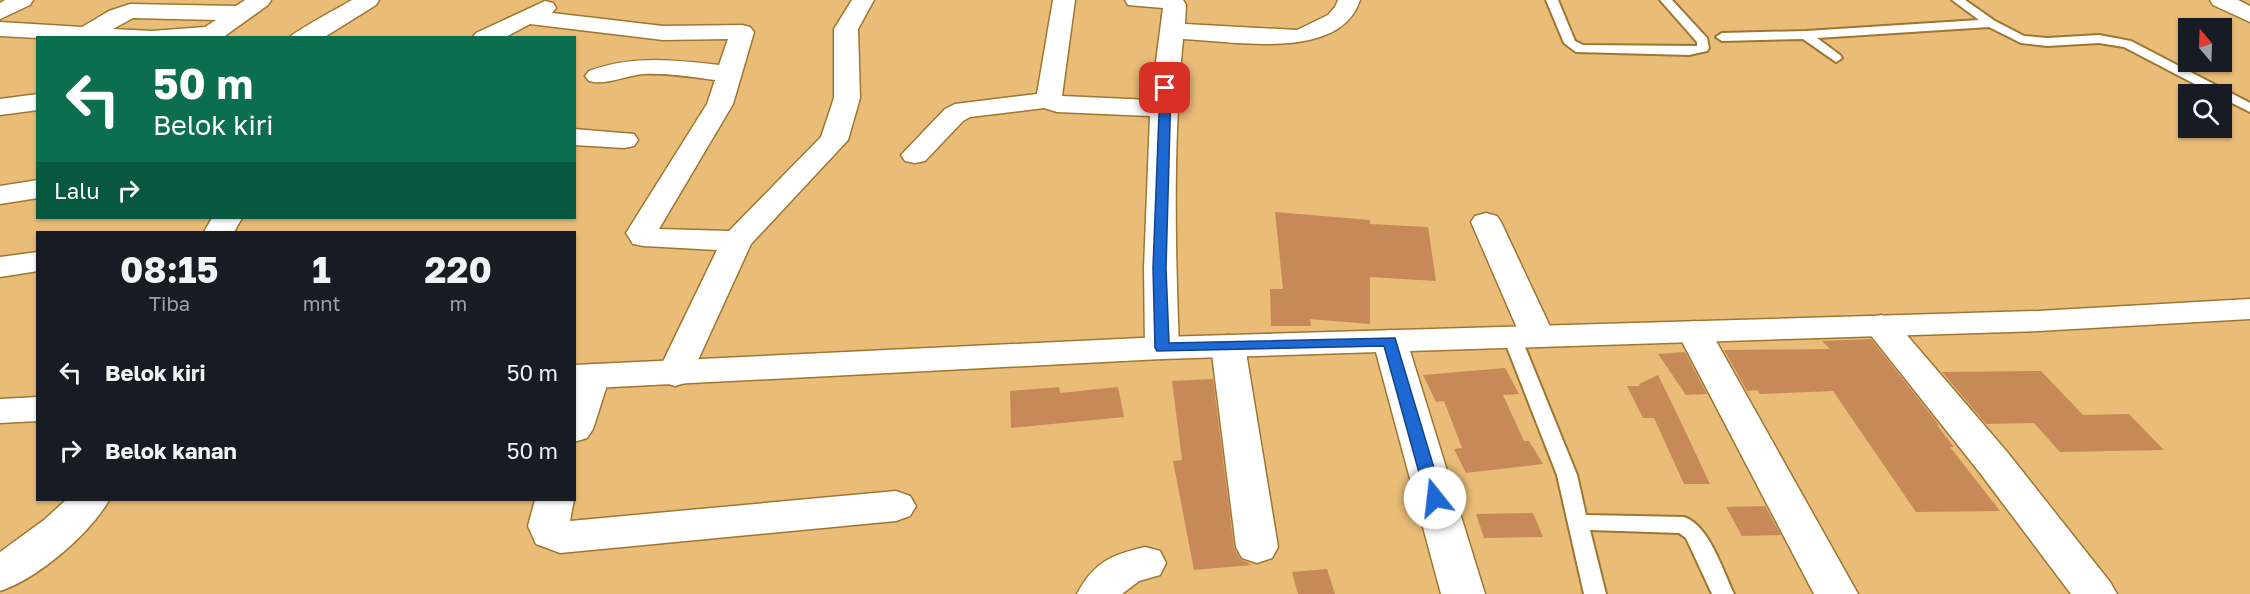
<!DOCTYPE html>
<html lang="id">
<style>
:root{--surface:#171b24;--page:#20242c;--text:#f1f3f6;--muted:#9ea1a6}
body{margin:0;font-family:"Golos Text",sans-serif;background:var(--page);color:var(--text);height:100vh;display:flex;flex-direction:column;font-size:22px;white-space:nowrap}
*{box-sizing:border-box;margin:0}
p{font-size:20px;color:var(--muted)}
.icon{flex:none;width:33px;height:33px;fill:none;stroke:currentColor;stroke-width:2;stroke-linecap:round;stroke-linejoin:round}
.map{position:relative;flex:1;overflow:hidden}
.details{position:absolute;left:36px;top:231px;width:540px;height:270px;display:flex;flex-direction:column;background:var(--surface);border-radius:0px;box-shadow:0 2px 4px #0004}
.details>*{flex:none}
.hud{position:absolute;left:36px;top:36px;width:540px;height:183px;border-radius:0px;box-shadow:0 2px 4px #0004;background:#0b6e4f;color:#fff;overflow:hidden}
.needle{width:39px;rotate:341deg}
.controls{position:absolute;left:2178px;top:18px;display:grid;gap:12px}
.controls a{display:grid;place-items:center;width:54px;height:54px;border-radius:0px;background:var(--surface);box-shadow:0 2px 4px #0004;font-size:30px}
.pin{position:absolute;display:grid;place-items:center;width:51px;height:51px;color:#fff;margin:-26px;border-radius:12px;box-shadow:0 3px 9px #0006}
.me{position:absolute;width:66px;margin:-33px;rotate:344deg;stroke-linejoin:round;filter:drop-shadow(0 0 4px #0008)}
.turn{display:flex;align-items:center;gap:21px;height:126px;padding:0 18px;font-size:27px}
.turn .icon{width:78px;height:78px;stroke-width:2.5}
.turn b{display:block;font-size:42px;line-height:51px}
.then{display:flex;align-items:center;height:57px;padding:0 18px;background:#0003;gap:12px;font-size:22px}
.eta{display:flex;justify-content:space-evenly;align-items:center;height:102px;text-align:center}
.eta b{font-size:36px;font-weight:700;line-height:42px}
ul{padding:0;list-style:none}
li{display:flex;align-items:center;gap:18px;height:78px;padding:0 18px}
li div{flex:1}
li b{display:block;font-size:22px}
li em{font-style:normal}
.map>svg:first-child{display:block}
.building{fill:#c78957}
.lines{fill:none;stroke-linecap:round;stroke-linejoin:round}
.service-casing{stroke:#9e762f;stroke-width:4}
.minor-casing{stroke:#9e762f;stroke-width:3}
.tertiary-casing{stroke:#9e762f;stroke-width:3}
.trunk-casing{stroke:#9e762f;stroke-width:3}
.service{fill:#fff;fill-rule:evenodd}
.minor{fill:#fff;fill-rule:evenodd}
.tertiary{fill:#fff;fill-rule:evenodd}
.trunk{fill:#fff;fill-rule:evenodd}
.route{fill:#1d68d3;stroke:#134489;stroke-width:1.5}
</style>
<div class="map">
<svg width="2250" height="594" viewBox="0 0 2250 594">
<rect width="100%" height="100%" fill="#e9bd78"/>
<path class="building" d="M 1275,212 L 1370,220 L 1370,224 L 1428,227 L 1436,281 L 1370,277 L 1370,324 L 1310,319 L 1311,326 L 1271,326 L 1270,289 L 1283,289 Z
M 1871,339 L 1939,425 L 1937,425 L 1954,447 L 1950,447 L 2000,511 L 1916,512 L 1833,391 L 1760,394 L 1757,390 L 1747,391 L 1724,350 L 1830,349 L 1822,341 Z
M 1685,352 L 1707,394 L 1686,395 L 1658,354 Z
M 1505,368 L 1519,394 L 1503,395 L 1524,441 L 1529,441 L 1543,464 L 1466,473 L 1454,449 L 1462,448 L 1444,401 L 1436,402 L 1423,375 Z
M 2041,371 L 2083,415 L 2129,414 L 2164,450 L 2060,452 L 2034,423 L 1986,424 L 1942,372 Z
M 1658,375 L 1679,418 L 1710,484 L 1684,484 L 1654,418 L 1643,418 L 1627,386 L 1640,386 L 1639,384 Z
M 1213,379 L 1234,547 L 1240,559 L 1252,565 L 1194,570 L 1173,461 L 1182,460 L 1172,381 Z
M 1059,387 L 1060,393 L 1118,387 L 1124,417 L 1011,428 L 1010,391 Z
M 1765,506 L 1781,535 L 1742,536 L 1726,507 Z
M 1533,513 L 1543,537 L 1484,538 L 1476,514 Z
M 1327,569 L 1335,594 L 1298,594 L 1292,572 Z"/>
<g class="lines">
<defs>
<path id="service" d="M 1546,0 L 1558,0 L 1575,41 L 1583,45 L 1697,46 L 1697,42 L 1660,0 L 1672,0 L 1707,38 L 1709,48 L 1707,51 L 1689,55 L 1576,52 L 1564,43 Z
M 1952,0 L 1965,0 L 1995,21 L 2024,36 L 2047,38 L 2099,35 L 2131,41 L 2250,103 L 2250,112 L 2222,98 L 2222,94 L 2214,94 L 2124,47 L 2099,43 L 2047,46 L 2021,43 L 1989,27 L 1817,38 L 1840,55 L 1842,58 L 1836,62 L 1803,39 L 1722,41 L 1716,37 L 1722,33 L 1806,31 L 1979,20 Z
M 1512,332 L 1518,333 L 1521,337 L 1577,475 L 1586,515 L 1684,517 C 1709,525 1723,571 1734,594 L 1712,594 L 1686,538 L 1679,533 L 1590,530 L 1606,594 L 1584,594 L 1557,475 L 1503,337 L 1506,333 Z"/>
<path id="minor" d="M 5,0 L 33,0 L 30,5 L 0,19 L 0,3 Z
M 245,0 L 271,0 L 268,5 L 222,38 L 38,38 L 0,36 L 0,22 L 82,27 L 109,11 L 130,4 L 236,6 ZM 133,18 L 216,20 L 205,27 L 152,31 L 113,29 Z
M 352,0 L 379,0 L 376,5 L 323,38 L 289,38 C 293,32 342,6 352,0 Z
M 852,0 L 874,0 L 858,29 L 860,98 L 848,140 L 751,244 L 688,382 L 675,386 L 662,382 L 657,374 L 717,250 L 644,246 L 633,244 L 626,233 L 707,104 L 715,80 C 691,77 668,73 644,74 C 626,75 606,86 589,81 L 585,76 L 589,71 C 633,55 674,60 719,65 L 728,39 L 663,40 L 530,24 L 504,38 L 472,38 L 476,33 L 545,1 L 553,3 L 556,8 L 552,13 L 663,26 L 742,25 L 750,27 L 754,32 L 733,104 L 659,229 L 729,231 L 821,137 L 834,98 L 834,29 Z
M 1053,0 L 1075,0 L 1062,96 L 1151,100 L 1163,8 L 1128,5 L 1125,0 L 1183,0 L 1186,5 L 1185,24 L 1297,30 L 1328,15 L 1335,7 L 1338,0 L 1360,0 C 1340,62 1234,41 1183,39 C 1173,142 1175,245 1179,348 L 1174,356 L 1162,359 L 1150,356 L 1145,348 L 1144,268 L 1150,116 L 1057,112 L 1044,108 L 970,117 L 963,121 L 925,161 L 915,163 L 905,161 L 901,155 L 945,109 L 955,104 L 1037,94 Z
M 38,94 L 38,110 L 0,115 L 0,99 Z
M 574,129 L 634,134 L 638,140 L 634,146 L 624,148 L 574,145 Z
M 38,180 L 38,198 L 0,204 L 0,186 Z
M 1486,213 L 1497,216 L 1501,222 L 1554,335 L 1549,343 L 1537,346 L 1525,343 L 1520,335 L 1471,222 L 1475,216 Z
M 212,218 L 242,218 L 234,232 L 204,232 Z
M 38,252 L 38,271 L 0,277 L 0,257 Z
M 1881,315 L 1893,319 L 2008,453 L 2110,582 L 2117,594 L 2071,594 L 1980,473 L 1869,333 L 1864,326 L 1869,319 Z
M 1694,321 L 1706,324 L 1711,332 L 1858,594 L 1814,594 L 1677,332 L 1682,324 Z
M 1390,330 L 1402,333 L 1407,341 L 1485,594 L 1441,594 L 1373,341 L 1378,333 Z
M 1228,335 L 1240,338 L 1245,346 L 1278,547 L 1272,558 L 1257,563 L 1242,558 L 1236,547 L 1211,346 L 1216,338 Z
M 592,364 L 605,368 L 610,376 L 593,429 L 587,438 L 574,442 L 574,375 L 579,368 Z
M 896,491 L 910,496 L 916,506 L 910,516 L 896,521 L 560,553 L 536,544 L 528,526 L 535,500 L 574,499 L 570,521 Z
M 66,500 L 109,500 C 90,534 37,579 0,591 L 0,552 L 44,520 Z
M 1145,547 L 1160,551 L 1166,563 L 1160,575 L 1139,581 L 1122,594 L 1077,594 C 1094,562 1111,555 1145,547 Z"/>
<path id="tertiary" d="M 2250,299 L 2250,319 L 2038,331 L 1162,359 L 574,389 L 574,365 L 1162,337 L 2038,311 Z
M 38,397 L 38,421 L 0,423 L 0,399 Z"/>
<path id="trunk" d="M 2210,0 L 2238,0 L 2250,6 L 2250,22 L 2213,5 Z"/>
</defs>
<use href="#service" class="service-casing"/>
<use href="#minor" class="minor-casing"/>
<use href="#tertiary" class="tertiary-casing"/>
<use href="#trunk" class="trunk-casing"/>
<use href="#service" class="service"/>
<use href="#minor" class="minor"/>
<use href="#tertiary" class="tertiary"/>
<use href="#trunk" class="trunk"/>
</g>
<path class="route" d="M 1165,85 L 1171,88 L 1166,268 L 1169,343 L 1395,338 L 1443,498 L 1441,502 L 1429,502 L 1426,498 L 1384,346 L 1157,351 L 1155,348 L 1153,268 L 1160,88 Z"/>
</svg>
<div class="controls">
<a><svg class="needle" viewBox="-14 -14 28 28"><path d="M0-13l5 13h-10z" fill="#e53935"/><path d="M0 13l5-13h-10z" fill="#9ea1a6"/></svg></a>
<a><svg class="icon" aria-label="search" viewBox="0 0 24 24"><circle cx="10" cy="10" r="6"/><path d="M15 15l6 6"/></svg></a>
</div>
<div class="pin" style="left:1165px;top:88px;background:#d93025"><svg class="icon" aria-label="arrive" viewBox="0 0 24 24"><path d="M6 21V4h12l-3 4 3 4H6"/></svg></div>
<svg class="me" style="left:1435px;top:498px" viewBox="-20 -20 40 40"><circle r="19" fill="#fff"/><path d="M0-13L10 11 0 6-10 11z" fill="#1d68d3"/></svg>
<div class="hud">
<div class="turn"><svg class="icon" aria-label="left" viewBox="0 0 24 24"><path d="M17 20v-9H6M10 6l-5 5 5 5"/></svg><div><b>50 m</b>Belok kiri</div></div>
<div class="then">Lalu<svg class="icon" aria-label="right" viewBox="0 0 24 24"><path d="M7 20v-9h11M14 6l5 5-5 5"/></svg></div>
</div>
<section class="details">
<div class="eta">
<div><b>08:15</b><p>Tiba</p></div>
<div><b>1</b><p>mnt</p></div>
<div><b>220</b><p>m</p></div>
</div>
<ul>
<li><svg class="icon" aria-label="left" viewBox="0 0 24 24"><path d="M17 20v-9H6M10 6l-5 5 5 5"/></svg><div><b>Belok kiri</b></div><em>50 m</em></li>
<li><svg class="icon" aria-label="right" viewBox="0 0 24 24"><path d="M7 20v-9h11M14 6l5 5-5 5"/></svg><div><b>Belok kanan</b></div><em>50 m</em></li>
</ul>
</section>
</div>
